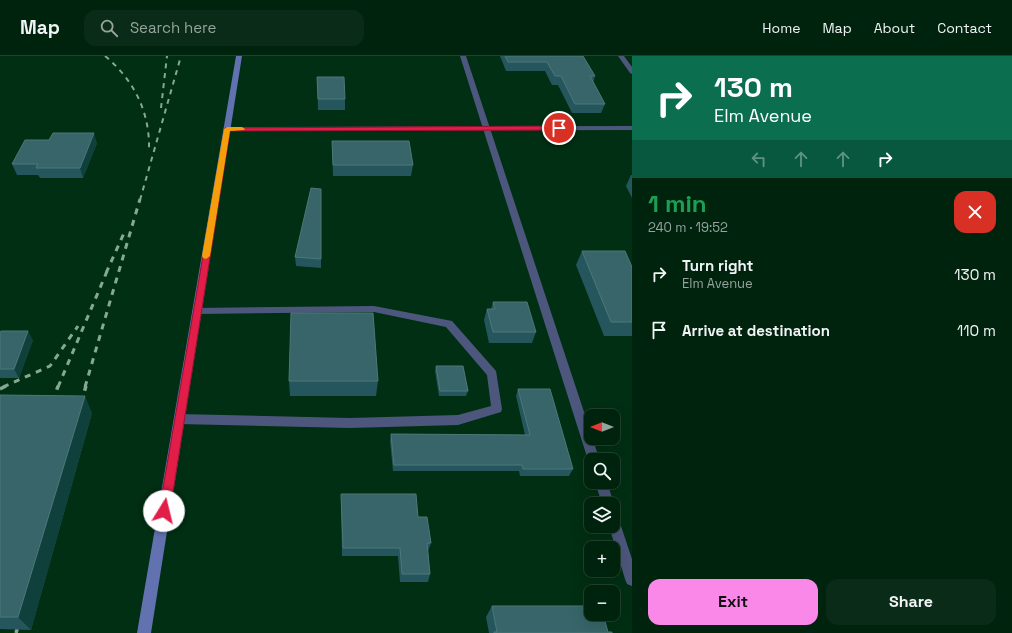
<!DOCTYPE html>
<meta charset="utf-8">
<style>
:root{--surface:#00230e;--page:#0a2b17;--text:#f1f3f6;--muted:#95a49e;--line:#22402e;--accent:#f988e9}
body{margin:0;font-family:"Space Grotesk",sans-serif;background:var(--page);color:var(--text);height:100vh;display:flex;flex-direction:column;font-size:15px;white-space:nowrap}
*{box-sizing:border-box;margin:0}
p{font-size:13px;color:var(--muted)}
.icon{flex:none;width:22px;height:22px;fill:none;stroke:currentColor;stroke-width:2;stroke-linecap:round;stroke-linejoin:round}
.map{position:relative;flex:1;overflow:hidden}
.details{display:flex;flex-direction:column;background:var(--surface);width:380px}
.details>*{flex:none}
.hud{background:#0b6e4f;color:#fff;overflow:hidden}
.needle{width:26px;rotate:270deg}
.tools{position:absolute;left:584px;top:353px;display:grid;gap:8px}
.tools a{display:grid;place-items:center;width:36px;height:36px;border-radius:8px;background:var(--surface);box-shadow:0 4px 16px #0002,0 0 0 1px var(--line);font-size:20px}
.pin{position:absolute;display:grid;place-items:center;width:34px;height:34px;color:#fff;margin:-17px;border:2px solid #fff;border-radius:50%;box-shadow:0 1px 4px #0007}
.me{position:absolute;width:44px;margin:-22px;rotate:9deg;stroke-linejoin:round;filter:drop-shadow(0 0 3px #0008)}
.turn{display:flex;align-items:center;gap:14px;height:84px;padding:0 16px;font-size:18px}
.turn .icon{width:52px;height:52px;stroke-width:2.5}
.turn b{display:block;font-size:28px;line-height:34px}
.lanes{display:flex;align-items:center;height:38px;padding:0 16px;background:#0003;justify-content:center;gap:20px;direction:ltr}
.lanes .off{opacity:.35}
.round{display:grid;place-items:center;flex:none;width:42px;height:42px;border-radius:12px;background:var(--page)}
.head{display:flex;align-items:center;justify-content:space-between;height:68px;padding:0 16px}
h1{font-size:24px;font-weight:700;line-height:30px;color:#1e9e55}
.button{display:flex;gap:8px;margin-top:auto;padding:8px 16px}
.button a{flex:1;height:46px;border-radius:12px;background:var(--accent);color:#111;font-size:16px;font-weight:700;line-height:46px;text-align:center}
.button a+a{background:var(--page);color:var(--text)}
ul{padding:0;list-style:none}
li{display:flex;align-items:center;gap:12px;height:56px;padding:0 16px}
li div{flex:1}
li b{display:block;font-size:15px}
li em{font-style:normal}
header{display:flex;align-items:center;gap:24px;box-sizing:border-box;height:56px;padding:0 20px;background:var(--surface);border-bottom:1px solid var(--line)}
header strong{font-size:19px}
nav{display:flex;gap:22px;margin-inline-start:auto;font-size:14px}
.search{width:280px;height:36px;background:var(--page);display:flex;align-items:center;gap:10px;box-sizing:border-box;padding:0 14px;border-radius:12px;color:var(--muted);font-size:15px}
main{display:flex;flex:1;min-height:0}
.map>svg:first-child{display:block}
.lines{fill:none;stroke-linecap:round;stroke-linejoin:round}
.service{fill:#4d577d;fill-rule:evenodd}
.minor{fill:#4d577d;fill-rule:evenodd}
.secondary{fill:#6271af;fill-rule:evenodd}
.rail-far2{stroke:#86aa91;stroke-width:2;stroke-dasharray:5 5;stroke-linecap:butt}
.rail-far1{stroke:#86aa91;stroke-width:3;stroke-dasharray:6 6;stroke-linecap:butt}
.rail{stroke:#86aa91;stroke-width:3.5;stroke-dasharray:8 8;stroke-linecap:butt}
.wall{fill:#26565d}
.shaded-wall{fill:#10403b}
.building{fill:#376569;stroke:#4d7878}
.route{fill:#e11d48;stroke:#92132f}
.slow{fill:#f59e0b}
</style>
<header>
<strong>Map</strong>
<div class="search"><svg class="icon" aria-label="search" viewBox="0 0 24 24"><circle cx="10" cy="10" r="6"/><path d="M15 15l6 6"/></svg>Search here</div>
<nav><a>Home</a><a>Map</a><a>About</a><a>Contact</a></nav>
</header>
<main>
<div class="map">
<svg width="632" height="577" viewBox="0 0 632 577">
<rect width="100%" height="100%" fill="#002f13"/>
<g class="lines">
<path class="service" d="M 460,0 L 466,0 L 591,377 L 591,382 L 592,382 L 600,404 L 591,404 L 591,408 L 588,404 Z
M 374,250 L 452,265 L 496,315 L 502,353 L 501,356 L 458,369 L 350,372 L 179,368 L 175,366 L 174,363 L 175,360 L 179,358 L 350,362 L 458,359 L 491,350 L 487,319 L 446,271 L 374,256 L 197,258 L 192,255 L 197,252 Z
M 595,426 L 607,426 L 614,448 L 613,450 L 613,448 L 602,448 Z
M 613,458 L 617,460 L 619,464 L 632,503 L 632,530 L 627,528 L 625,523 L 609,470 L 613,470 Z"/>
<path class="minor" d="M 618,0 L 624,0 L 632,11 L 632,18 L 630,17 Z
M 632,70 L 632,74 L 227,75 L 223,73 L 227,71 Z"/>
<path class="secondary" d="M 236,0 L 242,0 L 151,577 L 137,577 Z"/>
<path class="rail-far2" d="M 105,0 C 134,24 150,56 149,94
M 161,52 L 167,0
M 140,144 L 181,0"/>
<path class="rail-far1" d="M 106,217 L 125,175
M 3,331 L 50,310 L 78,270
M 58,331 L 108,213
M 85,331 L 140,143"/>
<path class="rail" d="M 0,333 L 6,330
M 52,349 L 58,330
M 80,350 L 86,330
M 16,577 L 20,563"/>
</g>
<path class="wall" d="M 500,0 L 583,0 L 595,20 L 593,27 L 605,48 L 601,57 L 572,57 L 558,29 L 552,29 L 545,15 L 506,15 Z
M 317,21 L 345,43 L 345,54 L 318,54 Z
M 332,85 L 413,109 L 411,120 L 333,120 Z
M 97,87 L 83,122 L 40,122 L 38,119 L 17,119 L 12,108 Z
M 631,119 L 632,119 L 632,142 L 626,130 Z
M 321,133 L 321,212 L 296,210 L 295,201 Z
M 582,195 L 632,211 L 632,280 L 604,280 L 576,209 Z
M 493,246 L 536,276 L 532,287 L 489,287 L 484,264 L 487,253 L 491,253 Z
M 0,277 L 33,284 L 19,322 L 0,322 Z
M 436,310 L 468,335 L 466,340 L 439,340 L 435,315 Z
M 289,325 L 378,325 L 376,340 L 290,340 Z
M 518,333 L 573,413 L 569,420 L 520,420 L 519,415 L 393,415 L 390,385 L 391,378 L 525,379 L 516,340 Z
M 0,339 L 92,357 L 31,574 L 0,573 Z
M 341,438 L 418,461 L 431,487 L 428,495 L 430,518 L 428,526 L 400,526 L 398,500 L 342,500 L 341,447 Z
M 492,550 L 608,576 L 612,577 L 489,577 L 486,561 Z"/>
<path class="shaded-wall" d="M 94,77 L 97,87 L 83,122 L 80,112 Z
M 28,275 L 33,284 L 19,322 L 14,313 Z
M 85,340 L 92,357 L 31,574 L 18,561 Z"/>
<path class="building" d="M 505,0 L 583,0 L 595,20 L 590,20 L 605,48 L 575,48 L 561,20 L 555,20 L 547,6 L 508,6 Z
M 317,21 L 344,21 L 345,43 L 318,43 Z
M 53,77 L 94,77 L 80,112 L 36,112 L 38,108 L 12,108 L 25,84 L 49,84 Z
M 332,85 L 409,85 L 413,109 L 333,109 Z
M 311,132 L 321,133 L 321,203 L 295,201 Z
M 582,195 L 625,195 L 632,211 L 632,266 L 611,266 Z
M 493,246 L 527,246 L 536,276 L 493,276 L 487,253 L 495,253 Z
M 291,257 L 373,257 L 378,325 L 289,325 Z
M 1,275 L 28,275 L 14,313 L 0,313 L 0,277 Z
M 436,310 L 463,310 L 468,335 L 440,335 Z
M 518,333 L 550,333 L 573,413 L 523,413 L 522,409 L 394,409 L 391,378 L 530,379 Z
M 0,339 L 85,340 L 18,561 L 0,561 Z
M 341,438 L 416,438 L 418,461 L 427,461 L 431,487 L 427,487 L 430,518 L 402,518 L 400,492 L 343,492 Z
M 492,550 L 591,550 L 591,558 L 603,558 L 608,576 L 612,576 L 612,577 L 494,577 L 494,576 L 497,576 Z"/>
<path class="route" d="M 559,70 L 563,72 L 562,74 L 230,75 L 170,455 L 168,458 L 164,460 L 161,458 L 159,455 L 225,72 Z"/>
<path class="slow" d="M 242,71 L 245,73 L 244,74 L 230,75 L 210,200 L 206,203 L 203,202 L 202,200 L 224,73 L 227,71 Z"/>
</svg>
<div class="tools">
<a><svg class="needle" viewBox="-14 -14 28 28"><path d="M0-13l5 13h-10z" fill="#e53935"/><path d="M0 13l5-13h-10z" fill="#95a49e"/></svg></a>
<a><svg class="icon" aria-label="search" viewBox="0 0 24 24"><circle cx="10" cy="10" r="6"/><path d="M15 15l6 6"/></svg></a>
<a><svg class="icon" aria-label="layers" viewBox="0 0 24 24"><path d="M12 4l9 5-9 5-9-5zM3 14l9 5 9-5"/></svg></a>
<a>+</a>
<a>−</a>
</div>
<div class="pin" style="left:559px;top:72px;background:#d93025"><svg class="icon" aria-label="arrive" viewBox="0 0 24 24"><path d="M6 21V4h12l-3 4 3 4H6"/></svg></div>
<svg class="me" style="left:164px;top:455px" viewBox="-20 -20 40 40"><circle r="19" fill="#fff"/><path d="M0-13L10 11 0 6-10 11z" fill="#e11d48"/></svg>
</div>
<section class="details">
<div class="hud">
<div class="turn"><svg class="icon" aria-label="right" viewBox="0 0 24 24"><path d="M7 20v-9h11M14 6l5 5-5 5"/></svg><div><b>130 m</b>Elm Avenue</div></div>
<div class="lanes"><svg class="icon off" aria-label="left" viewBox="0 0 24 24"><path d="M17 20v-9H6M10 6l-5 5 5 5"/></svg><svg class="icon off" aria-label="ahead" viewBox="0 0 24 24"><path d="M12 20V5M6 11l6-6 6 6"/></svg><svg class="icon off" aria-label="ahead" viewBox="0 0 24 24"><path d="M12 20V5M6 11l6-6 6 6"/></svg><svg class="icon" aria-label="right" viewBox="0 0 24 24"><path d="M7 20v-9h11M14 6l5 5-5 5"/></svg></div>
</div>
<div class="head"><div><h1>1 min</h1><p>240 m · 19:52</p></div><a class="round" style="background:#d93025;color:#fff"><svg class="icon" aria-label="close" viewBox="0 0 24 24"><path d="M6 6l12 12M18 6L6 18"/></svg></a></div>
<ul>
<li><svg class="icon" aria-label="right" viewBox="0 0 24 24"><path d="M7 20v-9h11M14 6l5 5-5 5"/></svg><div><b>Turn right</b><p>Elm Avenue</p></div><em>130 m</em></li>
<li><svg class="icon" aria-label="arrive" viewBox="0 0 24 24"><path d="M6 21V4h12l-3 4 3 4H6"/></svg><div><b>Arrive at destination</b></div><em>110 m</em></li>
</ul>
<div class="button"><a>Exit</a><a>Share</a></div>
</section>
</main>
